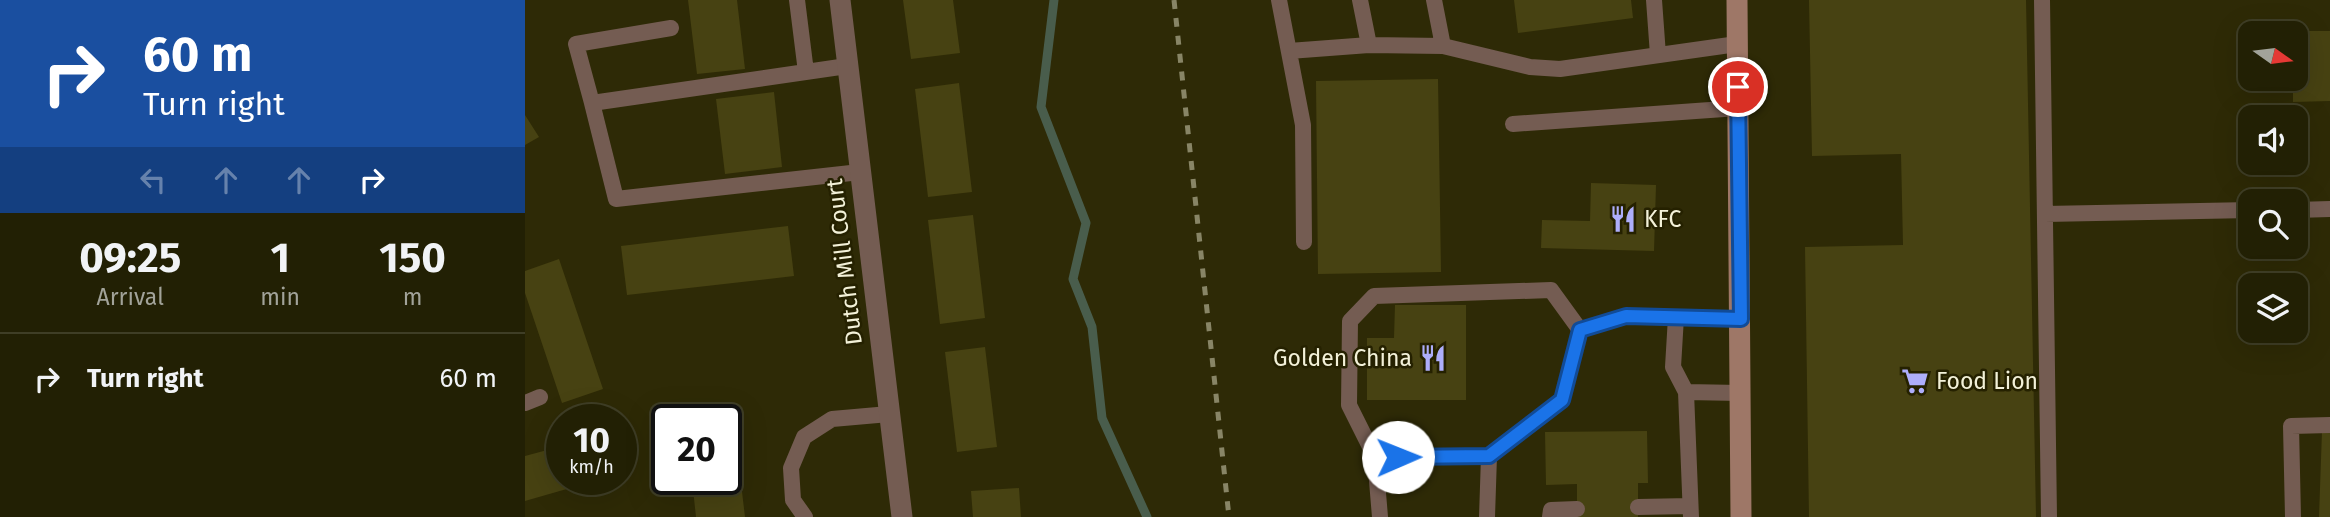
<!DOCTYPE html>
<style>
:root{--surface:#222004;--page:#2a280e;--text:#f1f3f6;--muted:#a2a39a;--line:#3f3e26}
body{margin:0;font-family:"Fira Sans",sans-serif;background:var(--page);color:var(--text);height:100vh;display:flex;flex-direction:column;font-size:26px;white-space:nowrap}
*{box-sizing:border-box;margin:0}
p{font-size:23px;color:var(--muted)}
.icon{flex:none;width:38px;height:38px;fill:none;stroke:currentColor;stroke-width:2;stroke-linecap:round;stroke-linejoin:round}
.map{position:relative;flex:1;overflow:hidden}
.details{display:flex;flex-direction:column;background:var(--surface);width:525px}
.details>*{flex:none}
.top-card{background:#1a4fa0;color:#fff;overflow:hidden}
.needle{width:46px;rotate:104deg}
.tools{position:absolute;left:1713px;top:21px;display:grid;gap:14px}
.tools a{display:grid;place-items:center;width:70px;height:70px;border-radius:14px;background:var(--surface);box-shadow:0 7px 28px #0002,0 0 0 2px var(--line);font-size:35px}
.speed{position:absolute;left:21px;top:404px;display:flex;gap:14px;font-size:35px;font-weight:700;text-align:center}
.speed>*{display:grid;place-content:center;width:91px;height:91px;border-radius:50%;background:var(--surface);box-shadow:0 7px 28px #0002,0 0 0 2px var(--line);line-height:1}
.speed small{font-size:18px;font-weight:400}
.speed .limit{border:4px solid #111;border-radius:10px;background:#fff;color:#111}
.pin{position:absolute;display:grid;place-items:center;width:60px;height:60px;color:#fff;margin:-30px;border:4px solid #fff;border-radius:50%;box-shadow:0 2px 7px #0007}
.me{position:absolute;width:77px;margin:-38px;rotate:89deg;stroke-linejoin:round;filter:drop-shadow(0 0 5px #0008)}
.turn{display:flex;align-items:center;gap:24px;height:147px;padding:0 28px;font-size:32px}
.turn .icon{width:91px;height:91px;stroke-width:2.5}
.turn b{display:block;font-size:49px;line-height:60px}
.lanes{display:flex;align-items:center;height:66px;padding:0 28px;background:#0003;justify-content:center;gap:35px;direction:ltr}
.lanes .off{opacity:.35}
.eta{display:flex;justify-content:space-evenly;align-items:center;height:119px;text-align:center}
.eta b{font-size:42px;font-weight:700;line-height:49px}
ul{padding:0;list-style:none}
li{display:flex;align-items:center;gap:21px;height:91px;padding:0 28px;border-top:2px solid var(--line)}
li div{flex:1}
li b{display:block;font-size:26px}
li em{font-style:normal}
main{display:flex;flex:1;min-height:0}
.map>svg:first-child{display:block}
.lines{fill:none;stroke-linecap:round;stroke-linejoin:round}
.stream{stroke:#495d4c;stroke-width:9}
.building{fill:#474212}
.lane{stroke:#745c52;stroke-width:16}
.street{stroke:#745c52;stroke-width:21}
.secondary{stroke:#9e7767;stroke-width:21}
.rail{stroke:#888566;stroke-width:5;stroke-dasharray:9 9;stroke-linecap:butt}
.route-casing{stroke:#114b97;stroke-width:18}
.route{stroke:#1a73e8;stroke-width:12}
.labels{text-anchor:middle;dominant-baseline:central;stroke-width:5;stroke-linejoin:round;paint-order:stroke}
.poi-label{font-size:23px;fill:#f3f1d8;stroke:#252100;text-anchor:start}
.street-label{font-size:23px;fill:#f3f1d8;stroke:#252100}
</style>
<main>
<section class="details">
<div class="top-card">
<div class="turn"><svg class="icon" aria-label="right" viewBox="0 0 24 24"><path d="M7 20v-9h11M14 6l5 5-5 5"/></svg><div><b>60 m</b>Turn right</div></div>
<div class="lanes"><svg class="icon off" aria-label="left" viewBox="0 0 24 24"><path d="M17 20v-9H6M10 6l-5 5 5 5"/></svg><svg class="icon off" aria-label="ahead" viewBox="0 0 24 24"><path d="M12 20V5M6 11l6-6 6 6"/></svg><svg class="icon off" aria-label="ahead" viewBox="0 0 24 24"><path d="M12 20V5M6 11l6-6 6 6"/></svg><svg class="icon" aria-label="right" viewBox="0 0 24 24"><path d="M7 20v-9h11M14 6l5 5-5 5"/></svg></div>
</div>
<div class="eta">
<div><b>09:25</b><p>Arrival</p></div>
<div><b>1</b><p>min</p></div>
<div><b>150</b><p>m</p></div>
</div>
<ul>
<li><svg class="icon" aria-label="right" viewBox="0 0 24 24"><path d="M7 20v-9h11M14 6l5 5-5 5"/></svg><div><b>Turn right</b></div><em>60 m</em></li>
</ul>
</section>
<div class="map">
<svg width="1805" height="517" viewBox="0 0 1805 517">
<rect width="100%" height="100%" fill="#2e2a06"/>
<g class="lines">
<path class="stream" d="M 529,0 L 516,107 L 561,223 L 548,279 L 567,327 L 577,418 L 622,517"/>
</g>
<path class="building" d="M 163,0 L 212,0 L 220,69 L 172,74 Z
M 378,0 L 428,0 L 435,53 L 386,59 Z
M 989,0 L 1106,0 L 1108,18 L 993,33 Z
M 1284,0 L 1501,0 L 1511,517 L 1284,517 L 1280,247 L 1378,245 L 1376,154 L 1287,156 Z
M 1771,31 L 1805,31 L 1805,101 L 1768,102 L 1768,79 L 1771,79 Z
M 913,79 L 916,272 L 793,274 L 791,81 Z
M 434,83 L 447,192 L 403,197 L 390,89 Z
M 249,92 L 257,167 L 200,174 L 191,99 Z
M 0,115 L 14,137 L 0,145 Z
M 1066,183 L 1131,185 L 1129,251 L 1016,248 L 1017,220 L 1065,221 Z
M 448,215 L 460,318 L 415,324 L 403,220 Z
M 263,226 L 269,276 L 102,295 L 96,246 Z
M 34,259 L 78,389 L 37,403 L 0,293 L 0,271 Z
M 870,305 L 941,305 L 941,400 L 842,400 L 842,338 L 869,338 Z
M 460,347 L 472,447 L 432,452 L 420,352 Z
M 208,415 L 220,517 L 171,517 L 167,480 L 201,480 L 201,420 L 182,418 Z
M 1122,431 L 1123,483 L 1113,483 L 1113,517 L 1052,517 L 1052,484 L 1021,485 L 1020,432 Z
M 1797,431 L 1805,432 L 1805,517 L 1794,517 Z
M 37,446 L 37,480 L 73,480 L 0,501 L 0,456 Z
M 494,488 L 496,517 L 448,517 L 446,491 Z"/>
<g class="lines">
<path class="lane" d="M 272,0 L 281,72
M 754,0 L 778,125 L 779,242
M 835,0 L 844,45
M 909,0 L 918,46
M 1129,0 L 1133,55
M 1517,0 L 1524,517
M 764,51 L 844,45 L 918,46 L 1005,67 L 1035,69 L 1212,44
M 322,66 L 67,103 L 91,199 L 335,172
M 67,103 L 51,44 L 146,28
M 988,124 L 1213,108
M 1771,210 L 1805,209
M 1520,214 L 1726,210
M 1151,317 L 1148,367 L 1161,392
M 0,403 L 15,397
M 850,457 L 824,405 L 825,321 L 849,296 L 1026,290 L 1055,330
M 1113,507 L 1165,506
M 280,517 L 268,500 L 266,468 L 279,437 L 307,419 L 364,414
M 855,517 L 850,457 L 964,456
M 962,517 L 964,456 L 1037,400 L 1055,330 L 1101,316 L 1216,319
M 1025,517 L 1026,510 L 1052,509
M 1166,517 L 1161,392 L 1215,393
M 1768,517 L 1766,426 L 1805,425"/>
<path class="street" d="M 315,0 L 377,517"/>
<path class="secondary" d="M 1212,0 L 1216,517"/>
<path class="rail" d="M 649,0 L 704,517"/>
</g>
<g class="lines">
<defs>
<path id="route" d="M 873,457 L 964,456 L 1037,400 L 1055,330 L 1101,316 L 1216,319 L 1213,87"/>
</defs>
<use href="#route" class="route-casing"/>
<use href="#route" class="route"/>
</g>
<defs>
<symbol id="restaurant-bare" viewBox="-9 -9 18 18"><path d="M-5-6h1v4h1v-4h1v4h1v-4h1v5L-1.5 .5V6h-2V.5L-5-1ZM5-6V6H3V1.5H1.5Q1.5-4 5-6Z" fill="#aeaefb" stroke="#252100" stroke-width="2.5" paint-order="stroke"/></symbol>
<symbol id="supermarket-bare" viewBox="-9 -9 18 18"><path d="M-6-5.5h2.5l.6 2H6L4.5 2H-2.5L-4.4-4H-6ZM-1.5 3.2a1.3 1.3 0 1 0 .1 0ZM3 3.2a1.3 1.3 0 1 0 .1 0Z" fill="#aeaefb" stroke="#252100" stroke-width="2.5" paint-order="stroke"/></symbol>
</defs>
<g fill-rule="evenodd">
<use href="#restaurant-bare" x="1079" y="200" width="38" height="38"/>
<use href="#restaurant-bare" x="889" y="339" width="38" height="38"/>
<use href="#supermarket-bare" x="1371" y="362" width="38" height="38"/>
</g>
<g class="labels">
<g class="poi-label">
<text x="1119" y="219">KFC</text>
<text x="887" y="358" text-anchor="end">Golden China</text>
<text x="1411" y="381">Food Lion</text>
</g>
<g class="street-label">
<text transform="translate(319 262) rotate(-97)">Dutch Mill Court</text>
</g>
</g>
</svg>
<div class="tools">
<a><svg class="needle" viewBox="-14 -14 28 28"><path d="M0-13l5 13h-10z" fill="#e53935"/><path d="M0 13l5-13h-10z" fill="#a2a39a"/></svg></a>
<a><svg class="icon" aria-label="sound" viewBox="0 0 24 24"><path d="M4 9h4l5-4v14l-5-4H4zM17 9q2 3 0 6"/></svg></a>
<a><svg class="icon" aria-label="search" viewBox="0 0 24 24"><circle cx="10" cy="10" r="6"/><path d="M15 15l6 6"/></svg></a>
<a><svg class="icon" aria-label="layers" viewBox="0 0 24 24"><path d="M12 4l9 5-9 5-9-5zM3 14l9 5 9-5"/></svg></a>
</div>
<div class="speed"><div>10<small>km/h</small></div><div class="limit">20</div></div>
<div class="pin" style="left:1213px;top:87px;background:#d93025"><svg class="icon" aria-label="arrive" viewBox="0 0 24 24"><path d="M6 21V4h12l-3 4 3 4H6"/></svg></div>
<svg class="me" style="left:873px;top:457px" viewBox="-20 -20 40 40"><circle r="19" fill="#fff"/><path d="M0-13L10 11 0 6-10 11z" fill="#1a73e8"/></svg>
</div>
</main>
